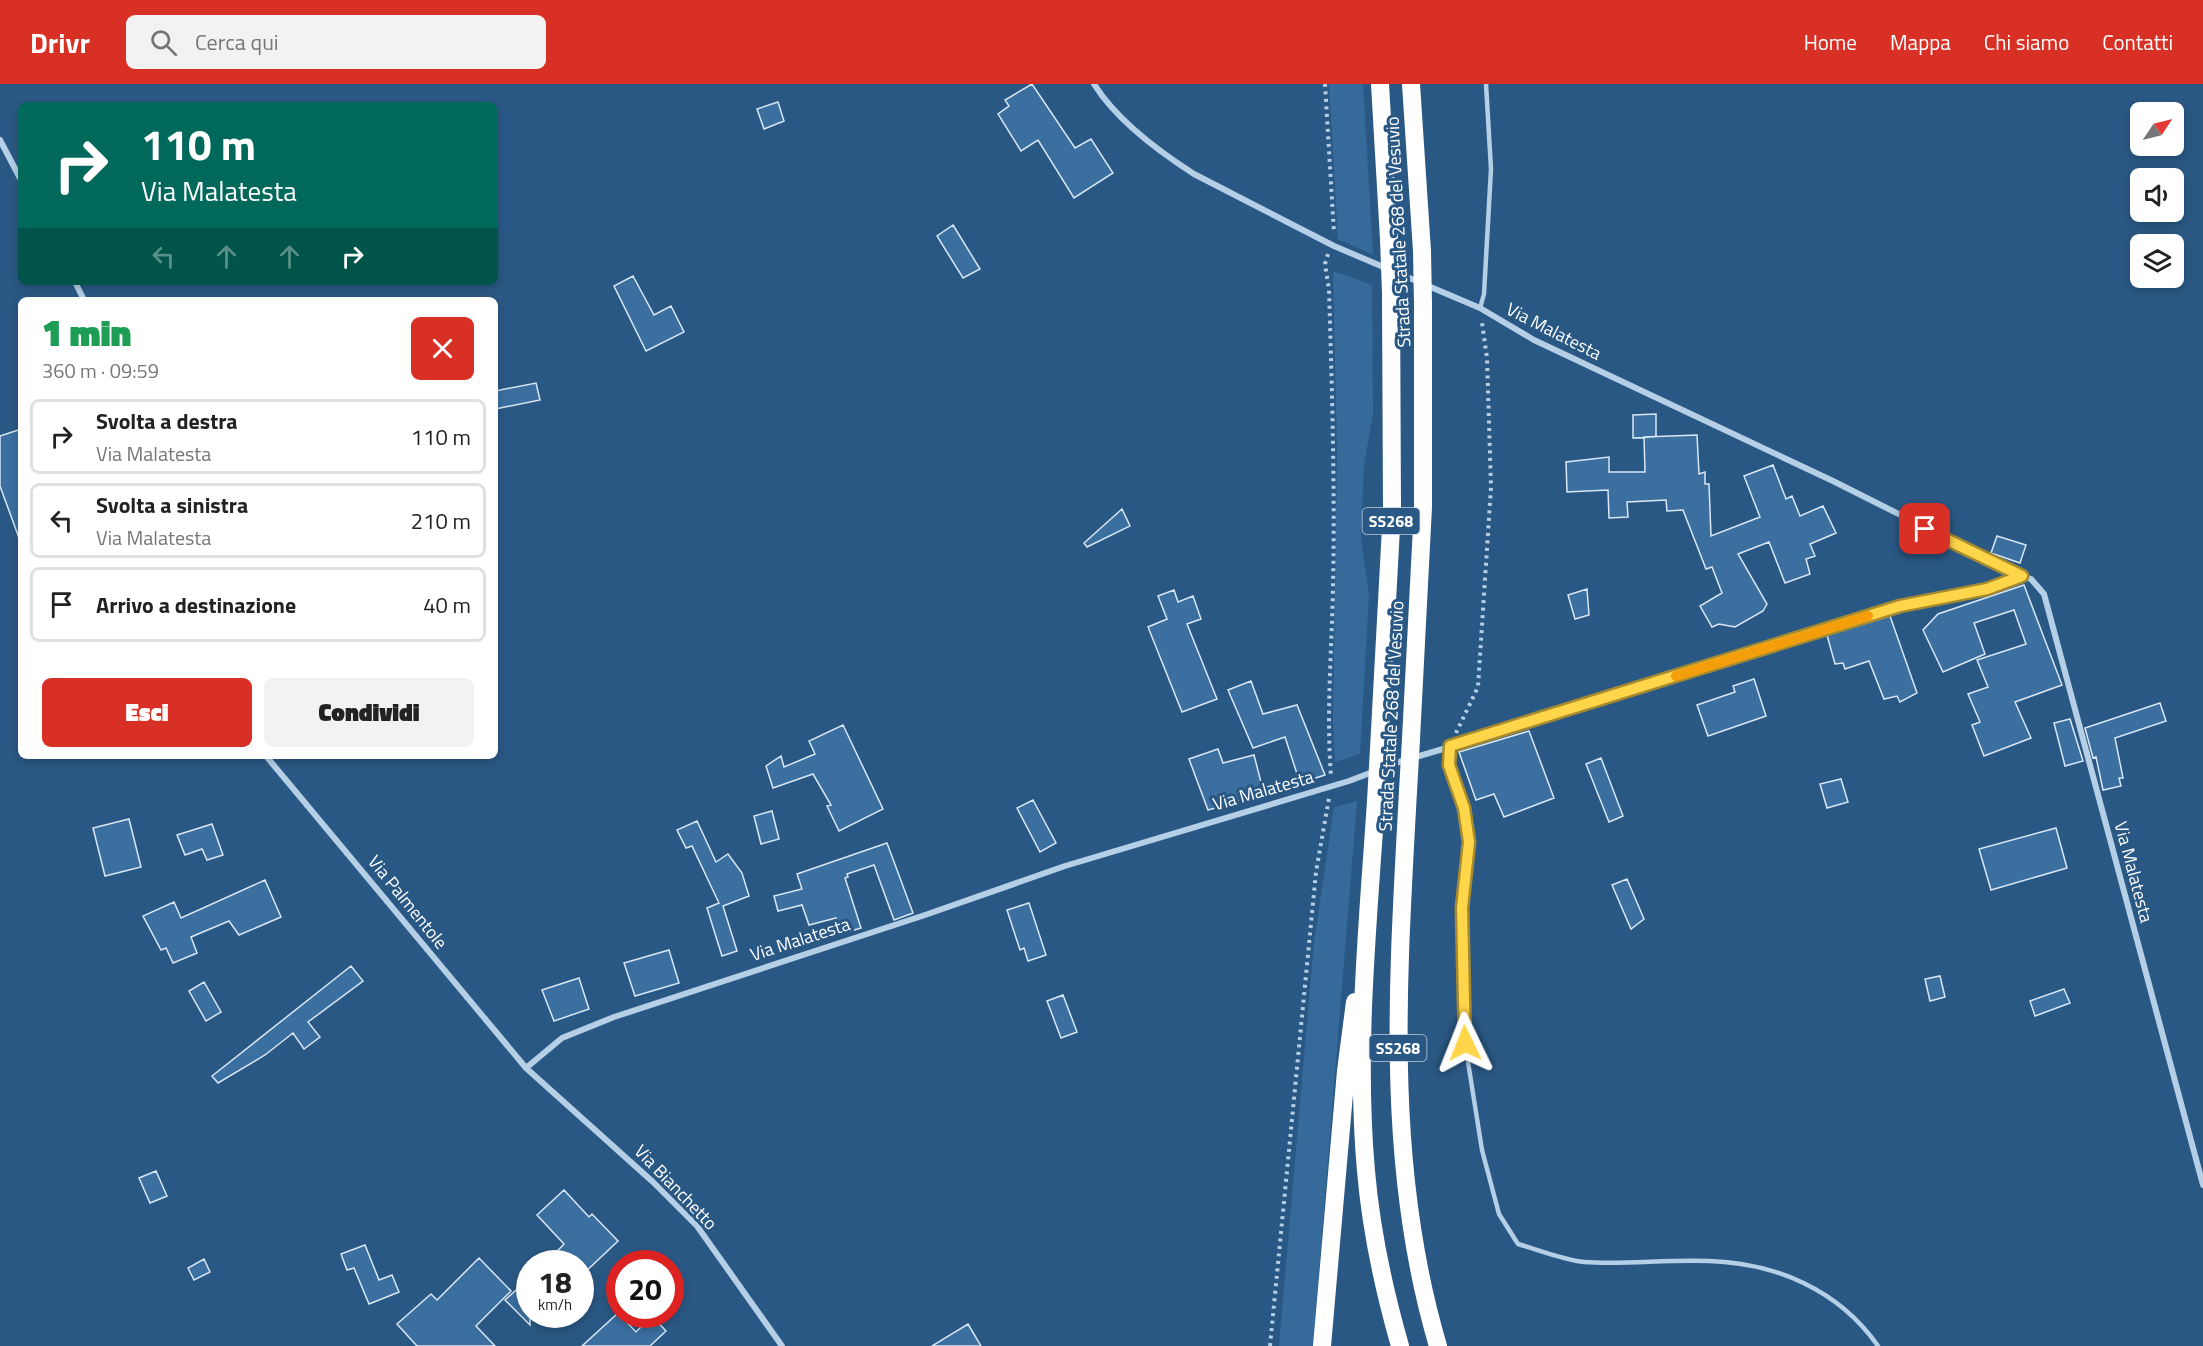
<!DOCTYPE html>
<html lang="it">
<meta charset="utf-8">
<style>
:root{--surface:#fff;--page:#f2f2f2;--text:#222;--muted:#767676;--line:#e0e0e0;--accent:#d93025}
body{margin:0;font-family:"Titillium Web",sans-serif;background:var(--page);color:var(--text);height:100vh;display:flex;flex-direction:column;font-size:22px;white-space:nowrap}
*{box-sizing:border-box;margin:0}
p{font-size:20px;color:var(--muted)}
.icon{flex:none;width:33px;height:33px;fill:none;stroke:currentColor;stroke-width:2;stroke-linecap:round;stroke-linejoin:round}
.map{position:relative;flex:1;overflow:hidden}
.side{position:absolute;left:18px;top:213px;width:480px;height:462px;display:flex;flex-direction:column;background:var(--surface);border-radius:9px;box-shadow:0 3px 9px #0003}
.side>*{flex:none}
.guide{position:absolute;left:18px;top:18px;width:480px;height:183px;border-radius:9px;box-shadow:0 3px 9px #0003;background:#00695c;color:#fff;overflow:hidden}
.needle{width:39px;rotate:55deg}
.controls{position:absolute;left:2130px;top:18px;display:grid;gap:12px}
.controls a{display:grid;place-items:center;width:54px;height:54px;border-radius:9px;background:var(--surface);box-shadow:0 3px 9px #0003;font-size:30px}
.speed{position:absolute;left:516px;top:1166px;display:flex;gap:12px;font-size:30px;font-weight:700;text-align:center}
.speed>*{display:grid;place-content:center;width:78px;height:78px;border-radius:50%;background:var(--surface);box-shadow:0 3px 9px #0003;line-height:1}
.speed small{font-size:15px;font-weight:400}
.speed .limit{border:9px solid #d22;background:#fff;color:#111}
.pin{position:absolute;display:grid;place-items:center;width:51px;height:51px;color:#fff;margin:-26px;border-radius:12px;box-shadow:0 3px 9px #0006}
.me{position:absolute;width:66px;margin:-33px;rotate:358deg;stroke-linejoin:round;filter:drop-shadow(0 0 4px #0008)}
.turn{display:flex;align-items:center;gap:21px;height:126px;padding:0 24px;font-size:27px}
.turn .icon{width:78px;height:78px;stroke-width:2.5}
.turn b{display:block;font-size:42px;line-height:51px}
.lanes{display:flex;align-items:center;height:57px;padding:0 24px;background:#0003;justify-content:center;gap:30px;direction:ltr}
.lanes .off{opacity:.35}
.round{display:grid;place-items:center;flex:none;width:63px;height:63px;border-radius:9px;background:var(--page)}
.summary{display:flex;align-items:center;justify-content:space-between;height:102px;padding:0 24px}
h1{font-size:36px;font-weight:800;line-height:45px;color:#1e9e55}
.action{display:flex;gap:12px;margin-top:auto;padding:12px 24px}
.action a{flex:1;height:69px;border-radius:9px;background:var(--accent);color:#fff;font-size:24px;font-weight:800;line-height:69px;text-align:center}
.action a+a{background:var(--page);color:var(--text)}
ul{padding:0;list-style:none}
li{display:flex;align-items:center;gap:18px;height:75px;margin:0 12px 9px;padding:0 12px;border:3px solid var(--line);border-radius:9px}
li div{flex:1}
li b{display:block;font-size:22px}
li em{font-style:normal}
header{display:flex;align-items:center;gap:36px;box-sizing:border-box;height:84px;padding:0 30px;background:var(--accent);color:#fff}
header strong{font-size:28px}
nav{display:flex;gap:33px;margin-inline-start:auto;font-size:21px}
.search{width:420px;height:54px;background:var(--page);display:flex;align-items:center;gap:15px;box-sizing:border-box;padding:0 21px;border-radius:9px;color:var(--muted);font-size:22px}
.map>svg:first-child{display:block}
.green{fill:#356a9b}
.building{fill:#3b6fa0;stroke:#d8e7f6;stroke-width:1.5}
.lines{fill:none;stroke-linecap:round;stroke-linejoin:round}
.path{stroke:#b5cfe7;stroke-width:4;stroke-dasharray:3 4.5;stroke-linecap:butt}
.lane{stroke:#b5cfe7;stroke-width:4.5}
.street{stroke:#b5cfe7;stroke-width:6}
.highway{stroke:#fff;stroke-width:18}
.highway-bridge{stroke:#fff;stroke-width:18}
.route-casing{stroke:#a68a30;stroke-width:15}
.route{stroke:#ffd54a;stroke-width:10}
.slow{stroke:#f59e0b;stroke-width:10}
.labels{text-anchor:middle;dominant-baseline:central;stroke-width:6;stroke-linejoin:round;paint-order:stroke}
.shield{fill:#2a5884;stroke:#bfcdda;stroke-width:1.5}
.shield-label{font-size:16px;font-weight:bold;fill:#fff}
.street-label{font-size:18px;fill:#fff;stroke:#2a5884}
</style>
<header>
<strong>Drivr</strong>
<div class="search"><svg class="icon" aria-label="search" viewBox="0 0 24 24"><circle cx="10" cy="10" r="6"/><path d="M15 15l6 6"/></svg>Cerca qui</div>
<nav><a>Home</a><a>Mappa</a><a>Chi siamo</a><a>Contatti</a></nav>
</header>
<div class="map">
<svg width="2203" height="1262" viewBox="0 0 2203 1262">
<rect width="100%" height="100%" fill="#2a5884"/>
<path class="green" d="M 1329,0 L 1363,0 L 1373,171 L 1338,155 Z
M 1333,187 L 1372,201 L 1373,330 L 1364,381 L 1361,454 L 1369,511 L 1360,670 L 1335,678 L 1333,638 L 1337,367 Z
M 1357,717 L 1313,1262 L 1279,1262 L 1314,858 L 1334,723 Z"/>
<path class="building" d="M 1032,0 L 1075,64 L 1091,55 L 1113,89 L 1074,114 L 1038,56 L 1021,67 L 998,30 L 1009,22 L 1005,16 Z
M 778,18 L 784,37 L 764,45 L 757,25 Z
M 953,141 L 980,185 L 963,194 L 937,152 Z
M 633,192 L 654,231 L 671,222 L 684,248 L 646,267 L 614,202 Z
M 536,299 L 540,316 L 495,325 L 495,307 Z
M 1656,330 L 1656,353 L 1633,354 L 1633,331 Z
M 21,345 L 21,453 L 19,454 L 0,402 L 0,352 Z
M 1697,351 L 1699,390 L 1705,388 L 1705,400 L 1709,400 L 1711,452 L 1760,433 L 1744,392 L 1773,381 L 1786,415 L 1792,412 L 1800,432 L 1823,422 L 1836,449 L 1810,460 L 1815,472 L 1806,475 L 1810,490 L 1785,499 L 1769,458 L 1738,470 L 1767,520 L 1763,527 L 1735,543 L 1719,540 L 1712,543 L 1700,522 L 1722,509 L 1712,483 L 1706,485 L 1683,426 L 1667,427 L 1666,416 L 1627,418 L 1628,433 L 1609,434 L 1608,406 L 1567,408 L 1566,378 L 1609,373 L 1609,388 L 1645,388 L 1644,353 Z
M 1122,425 L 1130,442 L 1087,463 L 1084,459 Z
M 1997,452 L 2026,461 L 2020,479 L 1991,469 Z
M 2024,501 L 2062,601 L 2015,618 L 2031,654 L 1984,672 L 1972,641 L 1980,638 L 1968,610 L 1988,603 L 1977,576 L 2026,560 L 2014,526 L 1974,539 L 1985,570 L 1943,588 L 1923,546 L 1938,530 Z
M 1587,505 L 1589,531 L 1575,535 L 1568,511 Z
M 1174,506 L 1178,518 L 1193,512 L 1201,535 L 1187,540 L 1217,615 L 1182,628 L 1148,543 L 1167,535 L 1158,512 Z
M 1890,532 L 1917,609 L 1900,618 L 1897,612 L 1884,615 L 1869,577 L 1845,585 L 1843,579 L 1835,580 L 1827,551 Z
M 1754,595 L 1766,632 L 1708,652 L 1697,621 L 1735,608 L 1733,602 Z
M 1251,597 L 1263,630 L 1297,621 L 1325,691 L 1300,699 L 1285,653 L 1253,664 L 1228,606 Z
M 2160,619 L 2166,637 L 2115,654 L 2123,694 L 2119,694 L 2121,702 L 2103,706 L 2096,673 L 2093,674 L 2085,644 Z
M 2070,635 L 2083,677 L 2065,682 L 2054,639 Z
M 843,641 L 883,725 L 839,747 L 827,722 L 831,721 L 813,690 L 773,704 L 766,682 L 781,672 L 784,683 L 815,670 L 809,657 Z
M 1529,647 L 1554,714 L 1504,733 L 1494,710 L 1476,716 L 1459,668 Z
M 1218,665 L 1223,679 L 1254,671 L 1264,710 L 1208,726 L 1189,675 Z
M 1601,674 L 1623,732 L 1609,738 L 1586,680 Z
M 1841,695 L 1848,718 L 1827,724 L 1820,700 Z
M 1033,716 L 1056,759 L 1040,768 L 1017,724 Z
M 772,727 L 779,755 L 761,760 L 754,732 Z
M 129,735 L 141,783 L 105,792 L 93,744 Z
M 697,737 L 716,778 L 728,770 L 742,789 L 749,812 L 723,822 L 737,867 L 722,872 L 707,824 L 719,819 L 692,762 L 686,764 L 677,746 Z
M 212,740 L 223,771 L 207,776 L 202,765 L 185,771 L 177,751 Z
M 2056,744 L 2067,784 L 1991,806 L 1979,765 Z
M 887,759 L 913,829 L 894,836 L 874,781 L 847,790 L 848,793 L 845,794 L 861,844 L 841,850 L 836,834 L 809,841 L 802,821 L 778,827 L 774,812 L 802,805 L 797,790 Z
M 1627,795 L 1644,835 L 1631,845 L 1612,801 Z
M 265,796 L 281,833 L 239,851 L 229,837 L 191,853 L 197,869 L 173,879 L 166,864 L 161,866 L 143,832 L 174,818 L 181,834 Z
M 1029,819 L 1046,871 L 1028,877 L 1024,864 L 1020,866 L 1007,826 Z
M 669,866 L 679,899 L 635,912 L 624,879 Z
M 351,882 L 363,897 L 308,938 L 320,953 L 304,965 L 293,949 L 265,971 L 218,999 L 212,992 Z
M 1940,892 L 1945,913 L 1930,917 L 1925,895 Z
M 579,894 L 589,925 L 554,937 L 542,906 Z
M 204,898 L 221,928 L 206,937 L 189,907 Z
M 2064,905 L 2070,919 L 2035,932 L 2030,917 Z
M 1063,911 L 1077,948 L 1061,954 L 1047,917 Z
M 156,1087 L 167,1112 L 150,1119 L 139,1094 Z
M 564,1106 L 589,1133 L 592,1130 L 618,1157 L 580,1193 L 580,1179 L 546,1179 L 564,1160 L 537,1131 Z
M 365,1161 L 379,1196 L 392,1191 L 399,1208 L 369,1220 L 354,1184 L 347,1186 L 341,1170 Z
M 479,1174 L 511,1207 L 476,1242 L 495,1262 L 417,1262 L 397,1240 L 431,1210 L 437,1216 Z
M 204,1175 L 210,1188 L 194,1196 L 188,1184 Z
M 530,1194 L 530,1241 L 505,1216 Z
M 618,1229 L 636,1248 L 652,1232 L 666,1247 L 650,1262 L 582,1262 Z
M 968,1240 L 981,1262 L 932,1262 Z"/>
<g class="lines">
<path class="path" d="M 1325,0 L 1334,149
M 1328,170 L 1325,180 L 1329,206 C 1332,304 1335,403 1333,501 C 1332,565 1326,628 1331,692
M 1456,649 L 1478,603 L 1491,403 L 1487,274 L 1482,239
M 1270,1262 L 1316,788 L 1329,714"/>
<path class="lane" d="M 1480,224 L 1484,210 L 1491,85 L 1486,0
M 1450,662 L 1449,681 L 1464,724 L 1469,758 L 1462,824 L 1465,959 L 1482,1066 L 1499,1130 L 1518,1160 C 1539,1166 1563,1176 1584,1178 C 1625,1181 1667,1175 1709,1177 C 1776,1179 1839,1206 1878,1262"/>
<path class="street" d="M 1094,0 C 1117,37 1158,67 1194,90 L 1334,162 L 1480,224 L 1534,256 L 1833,397 L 2022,492
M 0,56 L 21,96
M 75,198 L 84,216
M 266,672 L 526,984 L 653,1098 L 697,1142 L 782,1262
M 526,984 L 562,954 L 614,933 L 925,831 L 1065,782 L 1349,697 L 1399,678 L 1511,645 L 1900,522 L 1987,505 L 2022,492 L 2031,495 L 2044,510 L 2203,1101"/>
<path class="highway" d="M 1380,0 L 1389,155
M 1411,0 L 1422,167
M 1411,655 L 1423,423 L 1423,220
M 1379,665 L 1392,425 L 1391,209
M 1408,707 C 1398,894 1384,1080 1438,1262
M 1376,717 C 1368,840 1355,965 1366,1087 C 1371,1146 1384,1206 1400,1262
M 1322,1262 L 1346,987 L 1355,918"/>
<path class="highway-bridge" d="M 1389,155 L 1391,209
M 1422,167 L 1423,220
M 1408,707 L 1411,655
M 1376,717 L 1379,665"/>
</g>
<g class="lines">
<defs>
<path id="route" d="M 1465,959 L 1462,824 L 1469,758 L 1464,724 L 1449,681 L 1450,662 L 1900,522 L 1987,505 L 2022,492 L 1925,445"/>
</defs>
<use href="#route" class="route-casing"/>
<use href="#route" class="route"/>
<path class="slow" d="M 1676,592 L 1868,532"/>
</g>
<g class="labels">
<g class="shield">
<rect x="1362.5" y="424" width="57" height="26" rx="4.5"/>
<rect x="1369.5" y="951" width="57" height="26" rx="4.5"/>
</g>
<g class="shield-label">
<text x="1391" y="437">SS268</text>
<text x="1398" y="964">SS268</text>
</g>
<g class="street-label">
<text transform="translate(1398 148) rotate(-93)">Strada Statale 268 del Vesuvio</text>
<text transform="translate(1554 247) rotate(27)">Via Malatesta</text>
<text transform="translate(1391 632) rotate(-87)">Strada Statale 268 del Vesuvio</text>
<text transform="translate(1263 706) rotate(-16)">Via Malatesta</text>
<text transform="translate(2134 788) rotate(75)">Via Malatesta</text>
<text transform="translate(408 818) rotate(51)">Via Palmentole</text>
<text transform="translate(800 855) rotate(-18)">Via Malatesta</text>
<text transform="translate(676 1103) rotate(46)">Via Bianchetto</text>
</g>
</g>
</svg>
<div class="controls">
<a><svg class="needle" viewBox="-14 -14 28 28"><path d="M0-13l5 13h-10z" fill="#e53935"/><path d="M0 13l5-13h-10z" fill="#767676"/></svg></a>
<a><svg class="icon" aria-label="sound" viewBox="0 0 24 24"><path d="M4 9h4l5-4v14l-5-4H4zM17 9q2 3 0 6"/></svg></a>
<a><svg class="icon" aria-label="layers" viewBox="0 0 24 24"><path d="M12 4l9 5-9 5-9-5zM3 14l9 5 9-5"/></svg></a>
</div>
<div class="speed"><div>18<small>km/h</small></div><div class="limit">20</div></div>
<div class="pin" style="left:1925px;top:445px;background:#d93025"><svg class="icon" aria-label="arrive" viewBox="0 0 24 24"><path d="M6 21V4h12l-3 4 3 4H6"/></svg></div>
<svg class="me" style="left:1465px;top:959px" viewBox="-20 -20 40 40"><path d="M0-17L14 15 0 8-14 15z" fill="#ffd54a" stroke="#fff" stroke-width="4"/></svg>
<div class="guide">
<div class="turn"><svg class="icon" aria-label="right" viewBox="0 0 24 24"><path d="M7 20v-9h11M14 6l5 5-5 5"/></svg><div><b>110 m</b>Via Malatesta</div></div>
<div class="lanes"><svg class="icon off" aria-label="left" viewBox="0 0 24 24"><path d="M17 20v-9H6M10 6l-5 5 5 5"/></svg><svg class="icon off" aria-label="ahead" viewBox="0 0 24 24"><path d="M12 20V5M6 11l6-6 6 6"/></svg><svg class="icon off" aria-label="ahead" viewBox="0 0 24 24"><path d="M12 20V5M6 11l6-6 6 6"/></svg><svg class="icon" aria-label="right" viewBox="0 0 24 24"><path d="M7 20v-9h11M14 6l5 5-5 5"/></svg></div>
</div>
<section class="side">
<div class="summary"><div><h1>1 min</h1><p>360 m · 09:59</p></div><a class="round" style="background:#d93025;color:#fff"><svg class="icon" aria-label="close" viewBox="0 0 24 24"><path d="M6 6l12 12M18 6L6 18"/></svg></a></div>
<ul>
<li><svg class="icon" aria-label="right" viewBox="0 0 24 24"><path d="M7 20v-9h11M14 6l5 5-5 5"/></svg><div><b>Svolta a destra</b><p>Via Malatesta</p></div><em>110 m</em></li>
<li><svg class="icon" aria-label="left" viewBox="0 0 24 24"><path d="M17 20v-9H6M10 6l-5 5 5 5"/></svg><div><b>Svolta a sinistra</b><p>Via Malatesta</p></div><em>210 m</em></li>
<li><svg class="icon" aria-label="arrive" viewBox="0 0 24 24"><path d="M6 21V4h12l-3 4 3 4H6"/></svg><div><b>Arrivo a destinazione</b></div><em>40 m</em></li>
</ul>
<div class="action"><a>Esci</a><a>Condividi</a></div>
</section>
</div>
